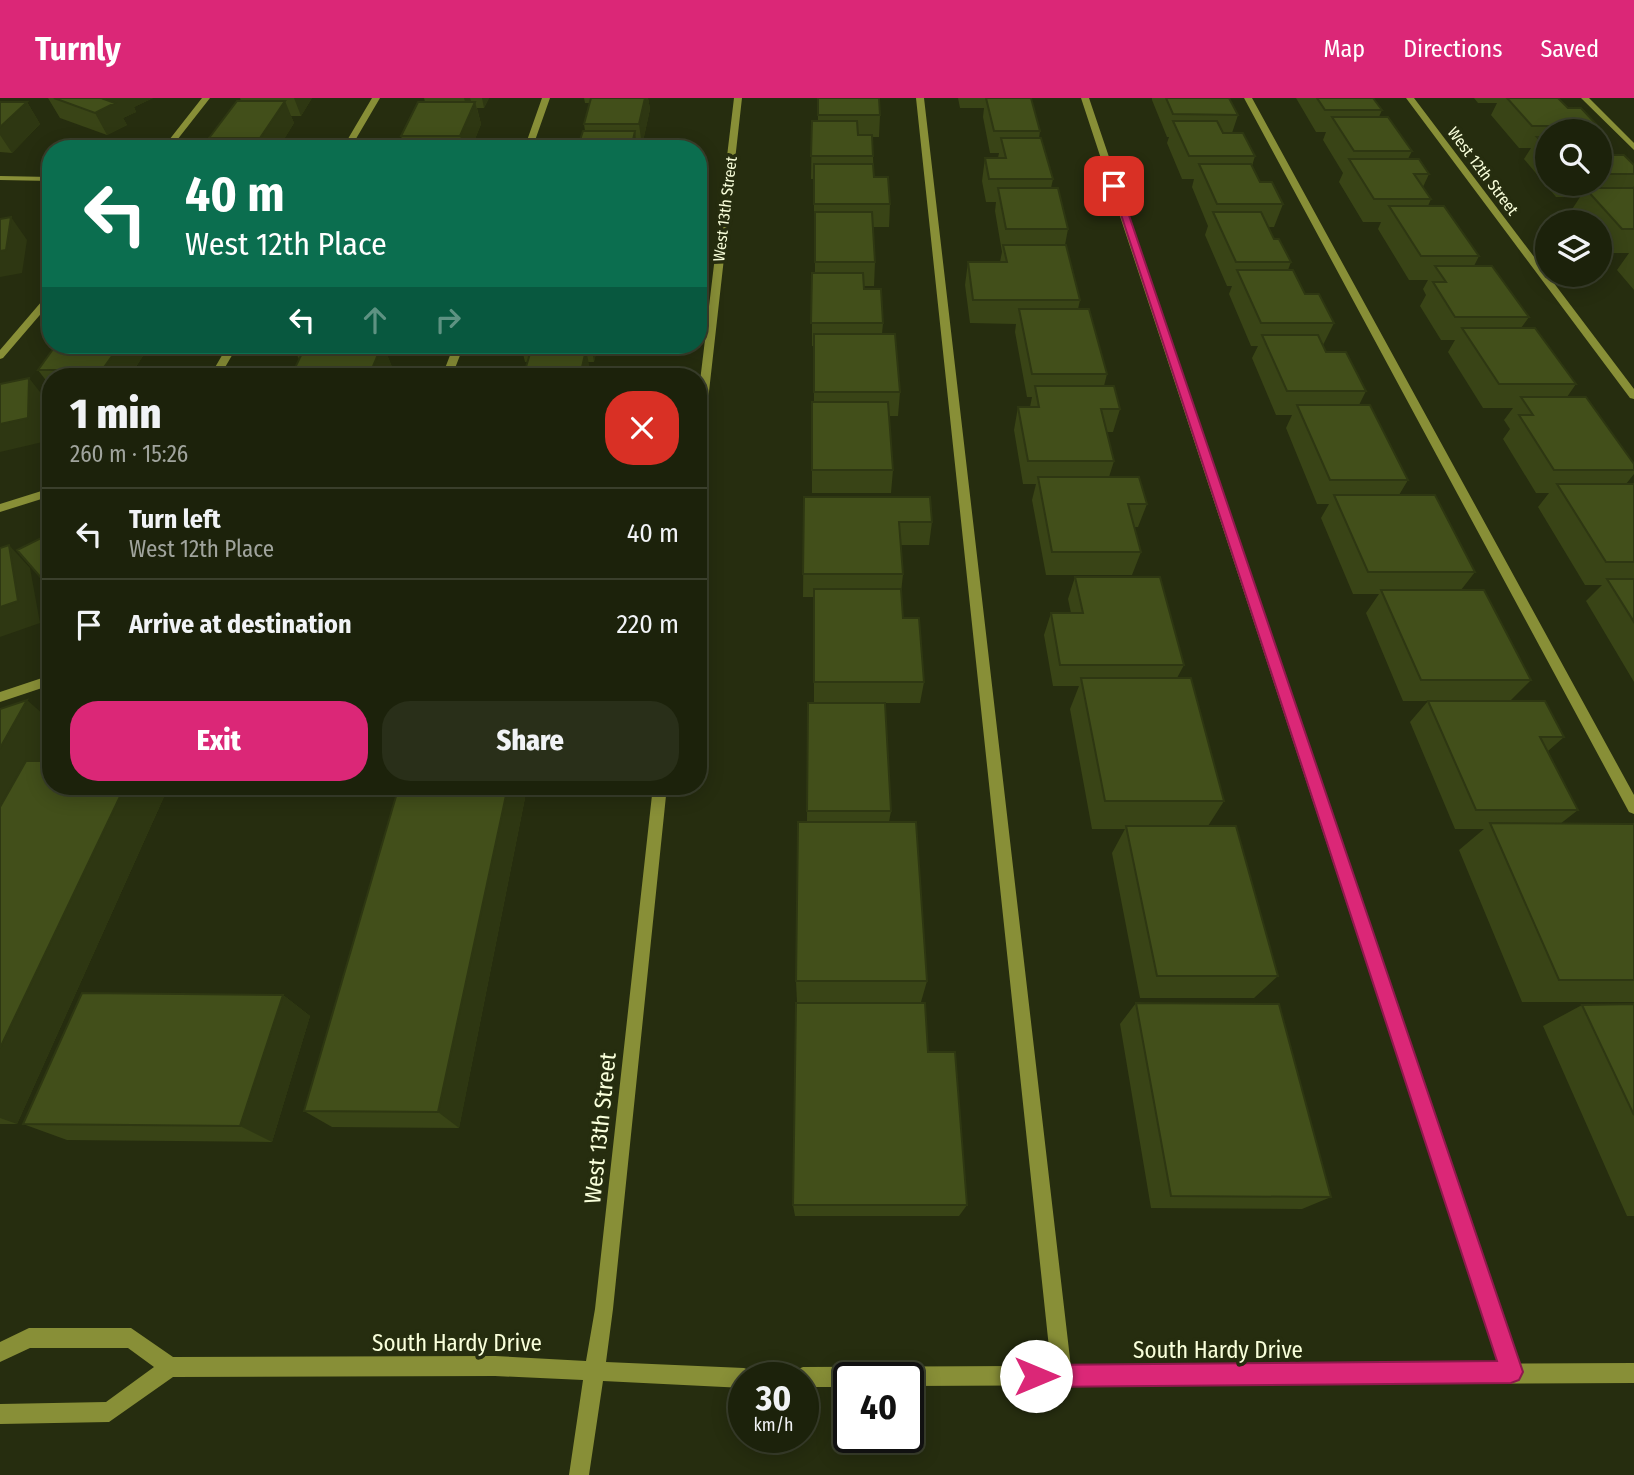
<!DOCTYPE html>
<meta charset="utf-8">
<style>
:root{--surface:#1c220b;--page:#292f19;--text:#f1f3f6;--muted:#a0a49d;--line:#3a3f2c;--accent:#db2777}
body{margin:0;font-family:"Fira Sans Condensed",sans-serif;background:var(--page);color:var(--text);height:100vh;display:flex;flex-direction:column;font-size:26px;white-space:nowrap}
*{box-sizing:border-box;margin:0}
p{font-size:23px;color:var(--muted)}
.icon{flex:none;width:38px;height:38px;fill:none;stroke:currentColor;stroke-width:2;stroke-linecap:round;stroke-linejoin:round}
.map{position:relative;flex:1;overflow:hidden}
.details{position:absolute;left:42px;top:270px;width:665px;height:427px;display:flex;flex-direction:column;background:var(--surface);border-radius:28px;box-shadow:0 4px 18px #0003,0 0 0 2px var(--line)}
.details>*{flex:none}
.guide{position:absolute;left:42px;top:42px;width:665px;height:214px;border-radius:28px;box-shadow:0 4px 18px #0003,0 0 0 2px var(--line);background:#0b6e4f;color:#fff;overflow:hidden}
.buttons{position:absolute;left:1535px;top:21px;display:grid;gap:14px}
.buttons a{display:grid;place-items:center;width:77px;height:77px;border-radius:50%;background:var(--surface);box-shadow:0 4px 18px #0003,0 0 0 2px var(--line);font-size:35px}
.speed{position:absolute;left:728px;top:1264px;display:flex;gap:14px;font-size:35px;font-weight:700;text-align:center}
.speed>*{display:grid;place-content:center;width:91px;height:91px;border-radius:50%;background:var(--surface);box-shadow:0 4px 18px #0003,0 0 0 2px var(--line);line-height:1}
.speed small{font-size:18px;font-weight:400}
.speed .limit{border:4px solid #111;border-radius:10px;background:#fff;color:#111}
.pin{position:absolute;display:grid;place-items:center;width:60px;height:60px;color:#fff;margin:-30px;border-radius:14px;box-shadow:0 4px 10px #0006}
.me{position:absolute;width:77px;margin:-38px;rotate:90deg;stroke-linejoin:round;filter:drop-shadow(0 0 5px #0008)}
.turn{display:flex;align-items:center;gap:24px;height:147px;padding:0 28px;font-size:32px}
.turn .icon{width:91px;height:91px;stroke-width:2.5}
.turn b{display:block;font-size:49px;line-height:60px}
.lanes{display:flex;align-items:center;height:66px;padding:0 28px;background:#0003;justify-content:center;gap:35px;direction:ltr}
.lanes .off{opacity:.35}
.round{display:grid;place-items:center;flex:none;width:74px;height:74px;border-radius:28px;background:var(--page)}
.headline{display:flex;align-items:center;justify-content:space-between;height:119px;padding:0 28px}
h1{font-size:42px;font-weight:800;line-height:52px}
.cta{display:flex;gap:14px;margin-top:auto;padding:14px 28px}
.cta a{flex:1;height:80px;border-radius:28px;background:var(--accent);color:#fff;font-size:28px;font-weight:800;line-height:80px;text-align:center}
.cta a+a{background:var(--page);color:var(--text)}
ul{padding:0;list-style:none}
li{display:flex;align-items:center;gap:21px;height:91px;padding:0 28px;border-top:2px solid var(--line)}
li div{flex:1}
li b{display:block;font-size:26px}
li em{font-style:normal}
header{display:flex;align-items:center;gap:42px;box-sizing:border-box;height:98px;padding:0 35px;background:var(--accent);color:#fff}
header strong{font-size:33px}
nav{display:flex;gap:38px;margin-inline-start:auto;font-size:24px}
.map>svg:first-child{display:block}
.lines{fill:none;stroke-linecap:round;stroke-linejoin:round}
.service{fill:#888f37;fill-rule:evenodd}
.minor{fill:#888f37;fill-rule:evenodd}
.tertiary{fill:#888f37;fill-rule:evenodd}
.wall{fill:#394416}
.shaded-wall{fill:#2e3712}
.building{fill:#424f1a;stroke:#2e3712;stroke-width:2}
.route{fill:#db2777;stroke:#8e194d;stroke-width:2}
.labels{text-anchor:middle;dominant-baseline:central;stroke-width:7;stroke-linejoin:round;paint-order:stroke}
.far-street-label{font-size:16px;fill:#f9ffdb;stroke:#262d0f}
.near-street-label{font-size:23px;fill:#f9ffdb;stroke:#262d0f}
</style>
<header>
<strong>Turnly</strong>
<nav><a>Map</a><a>Directions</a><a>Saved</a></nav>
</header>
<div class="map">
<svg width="1634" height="1377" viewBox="0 0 1634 1377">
<rect width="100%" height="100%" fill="#262d0f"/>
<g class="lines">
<path class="service" d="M 202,0 L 210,0 L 170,51 L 162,51 Z
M 542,0 L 550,0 L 532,51 L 524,51 Z
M 916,0 L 924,0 L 1072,1278 L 1069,1285 L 1062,1288 L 1055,1285 L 1052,1278 Z
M 1244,0 L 1252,0 L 1634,697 L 1634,716 L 1629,714 Z
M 1581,0 L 1589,0 L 1634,45 L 1634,52 Z
M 0,78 L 51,79 L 51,83 L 0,82 Z
M 51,195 L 51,204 L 3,260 L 0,261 L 0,252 L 48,196 Z
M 454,247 L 464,247 L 452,278 L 442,278 Z
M 51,577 L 51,587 L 0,604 L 0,594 Z"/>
<path class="minor" d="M 372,0 L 380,0 L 350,51 L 342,51 Z
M 1081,0 L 1089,0 L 1521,1274 L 1518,1281 L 1511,1284 L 1504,1281 L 1501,1274 Z
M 1406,0 L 1414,0 L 1634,291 L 1634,301 L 1630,300 Z
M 228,247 L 238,247 L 220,278 L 210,278 Z
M 51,390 L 51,398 L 0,414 L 0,406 Z"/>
<path class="tertiary" d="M 734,0 L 742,0 L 703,347 L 698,350 L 698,300 Z
M 653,688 L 667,688 L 613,1211 L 606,1264 L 744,1270 L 751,1273 L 754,1279 L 744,1279 L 744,1290 L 603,1283 L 589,1377 L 569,1377 L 583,1282 L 495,1278 L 173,1279 L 109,1324 L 0,1326 L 0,1306 L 106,1304 L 154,1269 L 128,1250 L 30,1250 L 0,1264 L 0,1244 L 29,1230 L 131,1230 L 173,1259 L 495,1258 L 586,1263 L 595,1211 Z
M 1634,1265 L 1634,1285 L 908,1288 L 908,1279 L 849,1279 L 849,1289 L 803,1289 L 803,1279 L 793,1279 L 796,1272 L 803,1269 Z"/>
</g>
<path class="wall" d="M 48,0 L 153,0 L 134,9 L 136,14 L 123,20 L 127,27 L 107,37 L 60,20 Z
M 240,0 L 312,0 L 301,18 L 291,18 L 294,25 L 278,51 L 208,51 L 213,48 L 209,40 L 241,3 Z
M 424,0 L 489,0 L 484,10 L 477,10 L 481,26 L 471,51 L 403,45 L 401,38 L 425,4 Z
M 584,0 L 648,0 L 650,11 L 642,48 L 637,48 L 637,51 L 585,33 L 584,26 L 590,5 L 585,5 Z
M 818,0 L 880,17 L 879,39 L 872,39 L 874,79 L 890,106 L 889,129 L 873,129 L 875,164 L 874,188 L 864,188 L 864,191 L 883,225 L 882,236 L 900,294 L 898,318 L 889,318 L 893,372 L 891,395 L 812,395 L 812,304 L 814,304 L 814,248 L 812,248 L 812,175 L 815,175 L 815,129 L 814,129 L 814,81 L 811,81 L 812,23 L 818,23 Z
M 958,0 L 1031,0 L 1040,33 L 1039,40 L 1053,81 L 1051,90 L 1068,131 L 1065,147 L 1080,202 L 1078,211 L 1107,276 L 1104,288 L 1120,311 L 1113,334 L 1107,334 L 1114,363 L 1109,379 L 1147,406 L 1138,429 L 1134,429 L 1141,454 L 1132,477 L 1046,477 L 1032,402 L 1036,386 L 1023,386 L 1014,332 L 1018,309 L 1030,309 L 1032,299 L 1027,299 L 1015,234 L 1016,226 L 970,225 L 965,187 L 968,164 L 1000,164 L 1002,154 L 995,113 L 996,104 L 986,104 L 982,83 L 985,60 L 998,60 L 999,55 L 990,55 L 983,19 L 984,10 L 960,10 Z
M 1152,0 L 1229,0 L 1238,17 L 1232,35 L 1255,58 L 1252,68 L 1260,84 L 1283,106 L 1274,129 L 1268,129 L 1274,141 L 1291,164 L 1288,172 L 1305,196 L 1334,225 L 1323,247 L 1326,254 L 1366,293 L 1359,307 L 1408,382 L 1399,397 L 1475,474 L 1461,492 L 1531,582 L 1510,603 L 1564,639 L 1548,653 L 1578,712 L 1560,726 L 1634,726 L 1634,904 L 1522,904 L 1459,752 L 1484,731 L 1455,731 L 1410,624 L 1428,603 L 1403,603 L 1366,515 L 1379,496 L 1353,496 L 1321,420 L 1329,406 L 1317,406 L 1286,330 L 1292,317 L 1276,317 L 1252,260 L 1258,248 L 1251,248 L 1229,196 L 1232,188 L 1227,188 L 1205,137 L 1208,128 L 1192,89 L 1194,81 L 1182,81 L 1167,45 L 1169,39 L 1167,39 L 1152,2 Z
M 1296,0 L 1373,0 L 1382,12 L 1379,19 L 1412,53 L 1408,61 L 1429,76 L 1423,89 L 1431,101 L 1428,108 L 1479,158 L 1474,168 L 1529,219 L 1521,230 L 1576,286 L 1567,299 L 1634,366 L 1634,376 L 1626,386 L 1634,386 L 1634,584 L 1586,503 L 1602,487 L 1585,487 L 1538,409 L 1549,395 L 1536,395 L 1503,341 L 1510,331 L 1504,322 L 1513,310 L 1483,310 L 1448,254 L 1455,242 L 1441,242 L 1420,208 L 1426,197 L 1423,191 L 1428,182 L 1409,182 L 1378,131 L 1381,124 L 1363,124 L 1339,84 L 1343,75 L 1323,42 L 1326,34 L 1316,34 Z
M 1474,0 L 1558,0 L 1568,10 L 1598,28 L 1595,33 L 1547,33 L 1547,86 L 1600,86 L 1600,55 L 1601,57 L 1634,67 L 1634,88 L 1633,90 L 1634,90 L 1634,192 L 1617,172 L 1629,155 L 1607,155 L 1600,146 L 1600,124 L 1581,124 L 1571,113 L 1580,99 L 1556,99 L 1524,61 L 1531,50 L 1519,50 L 1491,17 L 1497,5 L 1478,5 Z
M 0,4 L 27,4 L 40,26 L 12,55 L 0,54 Z
M 56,247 L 150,247 L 130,278 L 51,278 L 51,289 L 38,272 Z
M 292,247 L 385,247 L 384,249 L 392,269 L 299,261 Z
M 521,247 L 598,247 L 594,264 L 588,264 L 591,276 L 526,269 L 527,264 L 525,264 Z
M 804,399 L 932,424 L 929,447 L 901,447 L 903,476 L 901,495 L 903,520 L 924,584 L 920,605 L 885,605 L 891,713 L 889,724 L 927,883 L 921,904 L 797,904 L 796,883 L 807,724 L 808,605 L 814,605 L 814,499 L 803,499 Z
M 1075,479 L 1184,567 L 1177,580 L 1224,703 L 1208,728 L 1278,878 L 1254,900 L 1140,900 L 1112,755 L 1125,731 L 1092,731 L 1070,611 L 1079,588 L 1053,588 L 1044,537 L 1051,515 L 1071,515 L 1068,501 Z
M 0,611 L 51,623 L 51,651 L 44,663 L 51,688 L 162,688 L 167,692 L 17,1026 L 0,1026 Z
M 526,695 L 459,1030 L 332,1029 L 304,1013 Z
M 283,897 L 310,918 L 272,1044 L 67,1042 L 23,1026 Z
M 1136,905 L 1331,1099 L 1302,1111 L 1151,1110 L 1120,926 Z
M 1634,906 L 1634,1118 L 1627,1118 L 1543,928 L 1582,907 Z
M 928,954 L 967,1107 L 959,1118 L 795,1118 L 793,1107 Z"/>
<path class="shaded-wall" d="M 106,0 L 153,0 L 134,9 L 136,14 L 123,20 L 127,27 L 107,37 L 95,15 L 104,1 Z
M 294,0 L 312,0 L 301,18 Z
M 464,0 L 470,0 L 473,9 L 475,4 L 481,26 L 471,51 L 460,51 L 463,46 L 460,38 L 469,18 Z
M 482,0 L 489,0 L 484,10 Z
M 645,0 L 648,0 L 650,11 L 642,48 L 639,26 Z
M 285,3 L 294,25 L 278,51 L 264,51 L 260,40 Z
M 27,4 L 40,26 L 12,55 L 0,37 L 0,29 Z
M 635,33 L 637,51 L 631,51 Z
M 11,119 L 27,142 L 22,175 L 0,179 L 0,153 Z
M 120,247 L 150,247 L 130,278 L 107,278 L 102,272 Z
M 366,247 L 385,247 L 384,249 L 392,269 L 389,278 L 369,278 Z
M 591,247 L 598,247 L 594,264 Z
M 586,252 L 591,276 L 590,278 L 580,278 Z
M 29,280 L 47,303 L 47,343 L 0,354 L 0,326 Z
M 9,447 L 30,470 L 40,525 L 0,539 L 0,509 Z
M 27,602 L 51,623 L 51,651 L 0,746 L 0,650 Z
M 125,688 L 162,688 L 167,692 L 17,1026 L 0,1020 L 0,950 Z
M 508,688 L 523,688 L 526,695 L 459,1030 L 438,1014 Z
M 283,897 L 310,918 L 272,1044 L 240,1028 Z"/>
<path class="building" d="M 54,0 L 106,0 L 104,1 L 115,5 L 95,15 Z
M 591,0 L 645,0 L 639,26 L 584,26 Z
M 818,0 L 879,0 L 880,17 L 818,17 Z
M 986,0 L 1031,0 L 1040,33 L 994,33 Z
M 1166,0 L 1229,0 L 1238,17 L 1173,16 Z
M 1317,0 L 1373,0 L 1382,12 L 1325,12 Z
M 1507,0 L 1558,0 L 1568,10 L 1581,10 L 1598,28 L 1532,28 Z
M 237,3 L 285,3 L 260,40 L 209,40 Z
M 0,4 L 27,4 L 0,29 Z
M 418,4 L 475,4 L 460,38 L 401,38 Z
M 1332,19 L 1388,19 L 1412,53 L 1354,53 Z
M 812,23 L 857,23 L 858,37 L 872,37 L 873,58 L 811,58 Z
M 1173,23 L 1217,23 L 1223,35 L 1243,35 L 1255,58 L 1189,58 Z
M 583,33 L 635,33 L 631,51 L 577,51 Z
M 1537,39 L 1547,39 L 1547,50 Z
M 1001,40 L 1041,40 L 1053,81 L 989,81 L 985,60 L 1006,60 Z
M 397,45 L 463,45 L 460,51 L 394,51 Z
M 210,48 L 257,48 L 256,51 L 208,51 Z
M 1600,55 L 1601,57 L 1624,57 L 1634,67 L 1634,76 L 1600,76 Z
M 1349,61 L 1419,61 L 1429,76 L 1414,76 L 1431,101 L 1374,101 Z
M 814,66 L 873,66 L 874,79 L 888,79 L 890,106 L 814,106 Z
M 1199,66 L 1251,66 L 1260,84 L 1272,84 L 1283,106 L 1217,106 Z
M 998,90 L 1058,90 L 1068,131 L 1006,131 Z
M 1585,90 L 1634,90 L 1634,131 L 1622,131 Z
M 1389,108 L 1444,108 L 1479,158 L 1421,158 Z
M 815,114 L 872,114 L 875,164 L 815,164 Z
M 1213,114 L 1261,114 L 1274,141 L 1279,141 L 1291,164 L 1236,164 Z
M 11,119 L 6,152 L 0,153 L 0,121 Z
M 1003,147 L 1066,147 L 1080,202 L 973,202 L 968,164 L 1007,164 Z
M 1435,168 L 1492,168 L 1529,219 L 1455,219 L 1433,184 L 1446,184 Z
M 1237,172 L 1293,172 L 1305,196 L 1319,196 L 1334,225 L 1261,225 Z
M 812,175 L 863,175 L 864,191 L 881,191 L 883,225 L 811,225 Z
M 1019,211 L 1089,211 L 1107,276 L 1032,276 Z
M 1462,230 L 1535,230 L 1576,286 L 1499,286 Z
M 814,236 L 895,236 L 900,294 L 814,294 Z
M 1262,237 L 1318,237 L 1326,254 L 1346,254 L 1366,293 L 1287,293 Z
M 56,247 L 120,247 L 102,272 L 38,272 Z
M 306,247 L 382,247 L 369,278 L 291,278 Z
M 531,252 L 586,252 L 580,278 L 503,278 L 506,269 L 526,269 Z
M 29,280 L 28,320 L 0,326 L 0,286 Z
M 1035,288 L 1114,288 L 1120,311 L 1101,311 L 1114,363 L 1028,363 L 1018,309 L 1039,309 Z
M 1521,299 L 1586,299 L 1634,366 L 1634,372 L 1554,372 L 1519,317 L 1533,317 Z
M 812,304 L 888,304 L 893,372 L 812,372 Z
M 1297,307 L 1370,307 L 1408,382 L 1330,382 Z
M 1038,379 L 1139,379 L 1147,406 L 1128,406 L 1141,454 L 1052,454 Z
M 1557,386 L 1634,386 L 1634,464 L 1606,464 Z
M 1334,397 L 1435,397 L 1475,474 L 1368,474 Z
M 804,399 L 930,399 L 932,424 L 899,424 L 903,476 L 803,476 Z
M 51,435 L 51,488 L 49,489 L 17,452 Z
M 9,447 L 18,503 L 0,509 L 0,450 Z
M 1075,479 L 1160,479 L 1184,567 L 1060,567 L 1051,515 L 1083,515 Z
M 1607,481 L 1634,481 L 1634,524 Z
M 814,491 L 901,491 L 903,520 L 919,520 L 924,584 L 814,584 Z
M 1381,492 L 1484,492 L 1531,582 L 1421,582 Z
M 1081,580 L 1191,580 L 1224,703 L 1105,703 Z
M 27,602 L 0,650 L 0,611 Z
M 1428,603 L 1545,603 L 1564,639 L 1540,639 L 1578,712 L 1476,712 Z
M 808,605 L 885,605 L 891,713 L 807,713 Z
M 26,663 L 51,663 L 51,688 L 125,688 L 0,950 L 0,709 Z
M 399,688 L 508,688 L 438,1014 L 304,1013 Z
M 798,724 L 916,724 L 927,883 L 796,883 Z
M 1490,725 L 1634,726 L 1634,882 L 1559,882 Z
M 1126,728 L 1236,728 L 1278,878 L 1157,878 Z
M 82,895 L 283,897 L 240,1028 L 23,1026 Z
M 796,905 L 925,905 L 928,954 L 955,954 L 967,1107 L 793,1107 Z
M 1136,905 L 1279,906 L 1331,1099 L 1171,1098 Z
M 1634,906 L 1634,1017 L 1582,907 Z"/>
<path class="route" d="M 1111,86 L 1119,88 L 1523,1274 L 1519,1282 L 1511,1285 L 1036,1289 L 1028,1286 L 1025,1278 L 1028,1270 L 1036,1267 L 1497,1263 Z"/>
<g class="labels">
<g class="far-street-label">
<text transform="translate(1483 73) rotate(53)">West 12th Street</text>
<text transform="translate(725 111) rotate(-83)">West 13th Street</text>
</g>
<g class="near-street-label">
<text transform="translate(600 1030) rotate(-84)">West 13th Street</text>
<text x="457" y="1245">South Hardy Drive</text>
<text x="1218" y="1252">South Hardy Drive</text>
</g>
</g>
</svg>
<div class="buttons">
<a><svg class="icon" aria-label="search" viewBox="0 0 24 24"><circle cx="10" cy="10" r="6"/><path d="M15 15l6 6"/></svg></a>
<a><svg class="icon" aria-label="layers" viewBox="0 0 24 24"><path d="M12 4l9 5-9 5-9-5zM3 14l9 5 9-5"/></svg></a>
</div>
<div class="speed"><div>30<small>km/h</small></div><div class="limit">40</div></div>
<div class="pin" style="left:1114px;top:88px;background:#d93025"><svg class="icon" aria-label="arrive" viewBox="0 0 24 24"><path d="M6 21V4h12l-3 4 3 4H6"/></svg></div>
<svg class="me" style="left:1036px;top:1278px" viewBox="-20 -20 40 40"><circle r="19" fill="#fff"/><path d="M0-13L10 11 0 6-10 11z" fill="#db2777"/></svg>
<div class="guide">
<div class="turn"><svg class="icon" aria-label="left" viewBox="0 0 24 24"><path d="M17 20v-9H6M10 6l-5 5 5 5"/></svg><div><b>40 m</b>West 12th Place</div></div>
<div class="lanes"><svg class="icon" aria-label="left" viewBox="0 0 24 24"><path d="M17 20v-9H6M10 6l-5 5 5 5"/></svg><svg class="icon off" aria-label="ahead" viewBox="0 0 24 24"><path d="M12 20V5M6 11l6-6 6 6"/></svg><svg class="icon off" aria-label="right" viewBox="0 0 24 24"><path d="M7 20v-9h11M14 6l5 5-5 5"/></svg></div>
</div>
<section class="details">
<div class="headline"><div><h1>1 min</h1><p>260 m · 15:26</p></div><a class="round" style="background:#d93025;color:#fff"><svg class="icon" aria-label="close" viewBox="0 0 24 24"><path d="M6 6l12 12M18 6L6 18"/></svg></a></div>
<ul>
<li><svg class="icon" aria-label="left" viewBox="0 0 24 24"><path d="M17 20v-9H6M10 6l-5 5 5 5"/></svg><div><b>Turn left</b><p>West 12th Place</p></div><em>40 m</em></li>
<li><svg class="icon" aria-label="arrive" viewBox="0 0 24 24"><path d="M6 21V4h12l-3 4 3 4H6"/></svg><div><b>Arrive at destination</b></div><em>220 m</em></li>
</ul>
<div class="cta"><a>Exit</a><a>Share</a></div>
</section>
</div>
